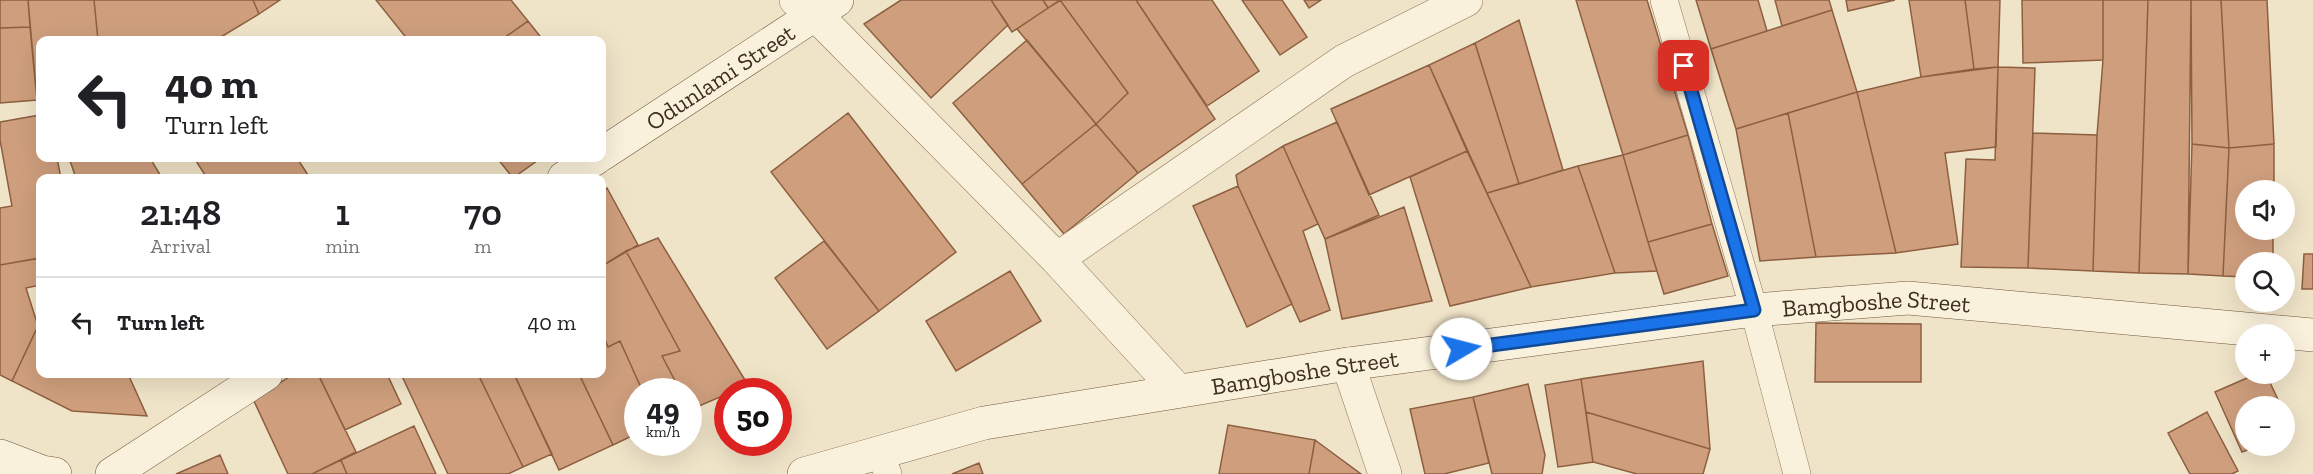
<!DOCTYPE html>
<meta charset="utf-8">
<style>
:root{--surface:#fff;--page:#f2f2f2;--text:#202124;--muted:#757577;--line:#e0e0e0}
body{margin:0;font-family:"Zilla Slab",serif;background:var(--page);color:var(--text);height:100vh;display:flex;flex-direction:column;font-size:22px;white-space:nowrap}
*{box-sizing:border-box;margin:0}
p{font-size:20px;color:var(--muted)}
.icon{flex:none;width:33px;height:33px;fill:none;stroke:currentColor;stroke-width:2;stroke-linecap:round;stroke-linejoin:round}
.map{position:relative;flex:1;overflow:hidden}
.drawer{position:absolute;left:36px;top:174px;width:570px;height:204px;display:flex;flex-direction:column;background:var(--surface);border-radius:12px;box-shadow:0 6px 24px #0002}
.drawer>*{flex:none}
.hud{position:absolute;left:36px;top:36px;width:570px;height:126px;border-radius:12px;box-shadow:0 6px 24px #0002;background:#fff;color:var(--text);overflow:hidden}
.tools{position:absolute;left:2235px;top:180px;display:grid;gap:12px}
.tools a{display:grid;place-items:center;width:60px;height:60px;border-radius:50%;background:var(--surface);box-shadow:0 6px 24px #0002;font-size:30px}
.speed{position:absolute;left:624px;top:378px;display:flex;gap:12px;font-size:30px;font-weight:700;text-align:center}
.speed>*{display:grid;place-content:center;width:78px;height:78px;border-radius:50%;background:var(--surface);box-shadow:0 6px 24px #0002;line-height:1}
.speed small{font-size:15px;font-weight:400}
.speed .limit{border:9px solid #d22;background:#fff;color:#111}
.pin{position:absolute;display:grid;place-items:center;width:51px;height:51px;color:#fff;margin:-26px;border-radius:12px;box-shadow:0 3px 9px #0006}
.me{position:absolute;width:66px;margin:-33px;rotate:82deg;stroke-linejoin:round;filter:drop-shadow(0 0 4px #0008)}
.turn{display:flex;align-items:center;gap:21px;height:126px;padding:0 30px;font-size:27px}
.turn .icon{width:78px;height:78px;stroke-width:2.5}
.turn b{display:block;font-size:42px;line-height:51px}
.eta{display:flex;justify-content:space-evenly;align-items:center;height:102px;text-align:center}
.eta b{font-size:36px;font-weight:600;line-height:42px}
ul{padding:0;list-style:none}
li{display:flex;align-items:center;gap:18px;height:90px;padding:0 30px;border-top:2px solid var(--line)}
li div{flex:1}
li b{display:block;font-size:22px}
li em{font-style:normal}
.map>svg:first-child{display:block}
.building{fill:#cf9f7d;stroke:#8d5f41;stroke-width:1.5}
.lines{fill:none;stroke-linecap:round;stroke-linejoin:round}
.service-casing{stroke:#8d765c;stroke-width:28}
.minor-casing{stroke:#8d765c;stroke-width:34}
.secondary-casing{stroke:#6f573f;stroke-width:34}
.service{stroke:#faf1dc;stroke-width:27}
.minor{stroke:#faf1dc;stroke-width:33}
.secondary{stroke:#faf1dc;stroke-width:33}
.route-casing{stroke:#114b97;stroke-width:15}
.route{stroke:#1a73e8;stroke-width:10}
.labels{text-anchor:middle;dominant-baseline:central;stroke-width:5;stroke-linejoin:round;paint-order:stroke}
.street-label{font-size:24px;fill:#3d2e20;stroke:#f7eed8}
</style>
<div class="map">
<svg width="2313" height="474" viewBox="0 0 2313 474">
<rect width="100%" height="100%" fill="#f0e4c8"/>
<path class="building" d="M 0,0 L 28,0 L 30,27 L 0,28 Z
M 28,0 L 94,0 L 98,40 L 40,40 L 40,100 L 37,100 Z
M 94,0 L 253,0 L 259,14 L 216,40 L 98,40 Z
M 253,0 L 280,0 L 259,14 Z
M 376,0 L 511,0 L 528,21 L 501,40 L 408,40 Z
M 901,0 L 991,0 L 1008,25 L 931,98 L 864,24 Z
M 991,0 L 1043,0 L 1048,8 L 1012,32 Z
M 1043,0 L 1061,0 L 1048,8 Z
M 1060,0 L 1128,93 L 1096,124 L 1017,29 Z
M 1060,0 L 1136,0 L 1215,119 L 1138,173 L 1096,124 L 1128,93 Z
M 1136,0 L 1212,0 L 1259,71 L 1207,106 Z
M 1242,0 L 1282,0 L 1307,37 L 1280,55 Z
M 1304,0 L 1321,0 L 1309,8 Z
M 1576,0 L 1647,0 L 1688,135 L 1623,155 Z
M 1696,0 L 1758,0 L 1767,31 L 1711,49 Z
M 1775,0 L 1829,0 L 1832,10 L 1782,26 Z
M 1846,0 L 1895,0 L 1848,11 Z
M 1909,0 L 1965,0 L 1974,69 L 1921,77 Z
M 1965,0 L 2000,0 L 1998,67 L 1974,69 Z
M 2022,0 L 2103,0 L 2103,60 L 2023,63 Z
M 2103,0 L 2148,0 L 2139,273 L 2093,271 L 2097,135 L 2103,60 Z
M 2148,0 L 2191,0 L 2188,274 L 2139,273 Z
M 2191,0 L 2221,0 L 2229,148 L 2192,144 Z
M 2221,0 L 2267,0 L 2274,144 L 2229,148 Z
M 1832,10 L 1857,92 L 1736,129 L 1711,49 Z
M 1519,20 L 1563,170 L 1519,184 L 1475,43 Z
M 528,21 L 543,40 L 501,40 Z
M 30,27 L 37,100 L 0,103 L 0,28 Z
M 1027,40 L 1096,124 L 1022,184 L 953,103 Z
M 1475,43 L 1519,184 L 1487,193 L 1429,65 Z
M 1429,65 L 1467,151 L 1369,195 L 1331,109 Z
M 1998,67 L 1996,147 L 1945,153 L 1958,244 L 1896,253 L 1857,92 L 1921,77 Z
M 1998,67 L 2035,68 L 2028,268 L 1961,267 L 1966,159 L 1995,160 Z
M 1857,92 L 1896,253 L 1816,257 L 1788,113 Z
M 848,113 L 956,252 L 879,311 L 771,172 Z
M 1788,113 L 1816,257 L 1760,261 L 1736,129 Z
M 40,115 L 40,158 L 57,158 L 61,178 L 40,178 L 40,258 L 0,265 L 0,208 L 12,206 L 0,140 L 0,122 Z
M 1337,122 L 1379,215 L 1325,239 L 1283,146 Z
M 1096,124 L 1138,173 L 1064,234 L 1022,184 Z
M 2033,133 L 2097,135 L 2093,271 L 2028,268 Z
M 1688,135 L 1712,224 L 1648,242 L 1623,155 Z
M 2192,144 L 2229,148 L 2223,276 L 2188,274 Z
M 2274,144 L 2274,190 L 2246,190 L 2246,230 L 2273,230 L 2273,262 L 2246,262 L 2246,277 L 2223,276 L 2229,148 Z
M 1283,146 L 1318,224 L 1303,231 L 1330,310 L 1300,322 L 1238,186 L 1236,175 Z
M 1467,151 L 1531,287 L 1450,306 L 1410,177 Z
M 1623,155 L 1648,242 L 1657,271 L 1615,273 L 1578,166 Z
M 69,158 L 150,158 L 162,178 L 76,178 Z
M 194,158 L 297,158 L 310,178 L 207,178 Z
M 497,158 L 541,158 L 513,178 Z
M 1578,166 L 1615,273 L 1531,287 L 1487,193 Z
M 1238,186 L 1292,304 L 1247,327 L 1193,206 Z
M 607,188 L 638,245 L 602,266 L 602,191 Z
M 1404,207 L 1432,301 L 1342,319 L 1325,239 Z
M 1712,224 L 1728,276 L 1664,294 L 1648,242 Z
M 658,238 L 748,385 L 690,410 L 688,392 L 681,392 L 662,356 L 680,351 L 626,251 Z
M 824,241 L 879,311 L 827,349 L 775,278 Z
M 626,251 L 680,351 L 662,356 L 681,392 L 643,392 L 620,341 L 608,347 L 602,333 L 602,266 Z
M 2304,254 L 2313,254 L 2313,289 L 2302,289 Z
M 40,258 L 40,285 L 26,288 L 38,326 L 12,381 L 0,375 L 0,265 Z
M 1010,271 L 1041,321 L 956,371 L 926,321 Z
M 1816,323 L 1921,324 L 1921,382 L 1815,382 Z
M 38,326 L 40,326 L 40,374 L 128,374 L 147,416 L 72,411 L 12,381 Z
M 602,333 L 608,347 L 620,341 L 643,392 L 638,392 L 638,433 L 613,445 L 579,374 L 602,374 Z
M 1703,361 L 1710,449 L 1586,412 L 1581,379 Z
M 294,374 L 318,374 L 356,452 L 312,474 L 288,474 L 253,399 Z
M 318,374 L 387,374 L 401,404 L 345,430 Z
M 401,374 L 478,374 L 523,467 L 508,474 L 448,474 Z
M 478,374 L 514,374 L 552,454 L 523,467 Z
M 514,374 L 579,374 L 613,445 L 559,470 Z
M 2256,374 L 2266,374 L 2281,406 L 2246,406 L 2246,446 L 2258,446 L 2242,452 L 2215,392 Z
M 1581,379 L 1593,462 L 1558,467 L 1545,385 Z
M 1528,384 L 1545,455 L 1542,474 L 1492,474 L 1473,397 Z
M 1473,397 L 1489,463 L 1444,474 L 1425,474 L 1410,409 Z
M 1586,412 L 1710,449 L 1703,474 L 1637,474 L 1593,462 Z
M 2207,412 L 2238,471 L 2232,474 L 2190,474 L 2168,433 Z
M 2284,414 L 2292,430 L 2284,434 Z
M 1228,425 L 1315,440 L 1309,474 L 1219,474 Z
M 414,426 L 436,474 L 347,474 L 341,460 Z
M 1315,440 L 1361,474 L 1309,474 Z
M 220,455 L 228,474 L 176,474 Z
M 341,460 L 347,474 L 312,474 Z
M 979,463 L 983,474 L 952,474 Z"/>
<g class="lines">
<defs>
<path id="service" d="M 1664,0 L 1754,310 L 1797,474
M 880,453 L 888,474"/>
<path id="minor" d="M 796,0 L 815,14 L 1057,259 L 1178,391
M 1057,259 L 1344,61 L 1466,0
M 1348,364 L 1385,474"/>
<g id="secondary">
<path id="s1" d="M 602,154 L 837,0"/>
<path d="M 564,178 L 596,158"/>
<path d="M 0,456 L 42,472 L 55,474"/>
<path d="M 112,474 L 266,374"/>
<path id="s2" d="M 804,474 L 984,423 L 1348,364 L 1754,310 L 1908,298 L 2313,335"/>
</g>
</defs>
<use href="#service" class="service-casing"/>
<use href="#minor" class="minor-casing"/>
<use href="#secondary" class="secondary-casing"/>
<use href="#service" class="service"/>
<use href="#minor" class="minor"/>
<use href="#secondary" class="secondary"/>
</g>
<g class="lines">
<defs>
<path id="route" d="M 1461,349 L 1754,310 L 1684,66"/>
</defs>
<use href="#route" class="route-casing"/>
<use href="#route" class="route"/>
</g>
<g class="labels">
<g class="street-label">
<text stroke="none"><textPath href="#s1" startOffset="141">Odunlami Street</textPath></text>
<text stroke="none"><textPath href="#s2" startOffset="1088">Bamgboshe Street</textPath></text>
<text stroke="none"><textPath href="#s2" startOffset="512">Bamgboshe Street</textPath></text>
</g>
</g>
</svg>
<div class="tools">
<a><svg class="icon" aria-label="sound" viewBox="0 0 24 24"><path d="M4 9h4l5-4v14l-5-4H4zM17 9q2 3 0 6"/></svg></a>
<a><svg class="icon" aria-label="search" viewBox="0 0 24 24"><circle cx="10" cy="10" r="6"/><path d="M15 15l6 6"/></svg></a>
<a>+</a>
<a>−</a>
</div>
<div class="speed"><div>49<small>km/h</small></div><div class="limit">50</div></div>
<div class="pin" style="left:1684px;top:66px;background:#d93025"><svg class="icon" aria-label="arrive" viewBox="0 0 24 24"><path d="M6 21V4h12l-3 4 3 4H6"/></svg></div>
<svg class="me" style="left:1461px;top:349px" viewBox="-20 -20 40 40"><circle r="19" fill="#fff"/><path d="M0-13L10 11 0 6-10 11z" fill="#1a73e8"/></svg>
<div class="hud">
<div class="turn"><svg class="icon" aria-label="left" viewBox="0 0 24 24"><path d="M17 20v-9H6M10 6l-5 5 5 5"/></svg><div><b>40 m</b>Turn left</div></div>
</div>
<section class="drawer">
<div class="eta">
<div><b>21:48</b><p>Arrival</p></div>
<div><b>1</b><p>min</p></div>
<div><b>70</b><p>m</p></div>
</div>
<ul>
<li><svg class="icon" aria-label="left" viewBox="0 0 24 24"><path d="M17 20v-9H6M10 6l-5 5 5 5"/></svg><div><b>Turn left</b></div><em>40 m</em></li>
</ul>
</section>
</div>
